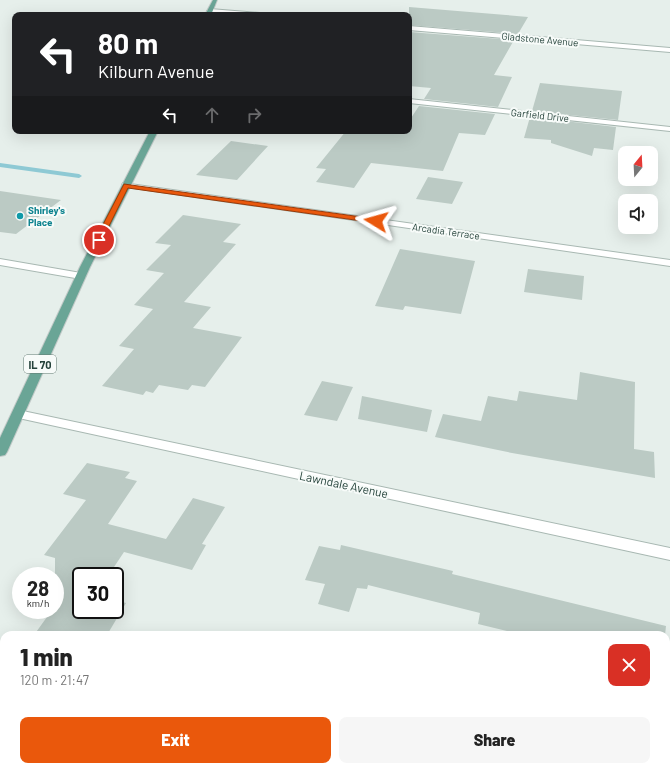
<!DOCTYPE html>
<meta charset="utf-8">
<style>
:root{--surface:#fff;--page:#f6f6f6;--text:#222;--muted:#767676;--accent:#ea580c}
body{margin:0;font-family:Barlow,sans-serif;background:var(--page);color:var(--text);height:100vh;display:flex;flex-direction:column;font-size:15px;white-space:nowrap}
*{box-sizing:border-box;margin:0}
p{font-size:13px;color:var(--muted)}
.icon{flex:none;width:22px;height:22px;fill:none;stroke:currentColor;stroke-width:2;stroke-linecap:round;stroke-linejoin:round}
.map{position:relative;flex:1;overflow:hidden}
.details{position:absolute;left:0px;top:631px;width:670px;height:140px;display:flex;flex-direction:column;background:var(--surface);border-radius:12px 12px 0 0;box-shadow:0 4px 16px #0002}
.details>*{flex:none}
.banner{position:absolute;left:12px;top:12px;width:400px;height:122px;border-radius:8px;box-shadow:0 4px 16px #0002;background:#202124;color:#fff;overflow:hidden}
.needle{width:26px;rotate:18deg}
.controls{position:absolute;left:618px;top:146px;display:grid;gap:8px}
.controls a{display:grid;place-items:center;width:40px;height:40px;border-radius:8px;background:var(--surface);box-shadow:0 4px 16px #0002;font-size:20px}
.speed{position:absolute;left:12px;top:567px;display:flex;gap:8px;font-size:20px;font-weight:700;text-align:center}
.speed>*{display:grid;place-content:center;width:52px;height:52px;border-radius:50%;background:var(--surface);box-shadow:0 4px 16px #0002;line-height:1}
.speed small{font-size:10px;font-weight:400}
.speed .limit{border:2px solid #111;border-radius:6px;background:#fff;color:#111}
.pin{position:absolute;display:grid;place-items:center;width:34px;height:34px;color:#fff;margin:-17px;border:2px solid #fff;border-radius:50%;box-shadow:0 1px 4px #0007}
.me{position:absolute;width:44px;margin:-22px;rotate:278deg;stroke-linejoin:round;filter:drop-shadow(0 0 3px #0008)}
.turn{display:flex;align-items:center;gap:14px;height:84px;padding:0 20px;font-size:18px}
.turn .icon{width:52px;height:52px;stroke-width:2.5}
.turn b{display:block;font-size:28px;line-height:34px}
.lanes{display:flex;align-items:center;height:38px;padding:0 20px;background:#0003;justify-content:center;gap:20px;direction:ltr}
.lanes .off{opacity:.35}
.round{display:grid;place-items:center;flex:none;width:42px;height:42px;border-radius:8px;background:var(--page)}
.overview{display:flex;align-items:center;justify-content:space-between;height:68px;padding:0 20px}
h1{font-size:24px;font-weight:800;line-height:30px}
.button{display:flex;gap:8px;margin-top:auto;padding:8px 20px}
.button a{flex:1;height:46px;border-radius:8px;background:var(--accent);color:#fff;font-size:16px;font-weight:800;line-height:46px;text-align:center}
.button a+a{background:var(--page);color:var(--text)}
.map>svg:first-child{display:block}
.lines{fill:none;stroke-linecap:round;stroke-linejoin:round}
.stream{fill:#8ec9d4;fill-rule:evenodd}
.building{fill:#bbcac4}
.minor-casing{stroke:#a8b8b2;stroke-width:2}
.major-casing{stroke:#c2cac8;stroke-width:2}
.minor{fill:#fff;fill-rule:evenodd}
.major{fill:#6aa596;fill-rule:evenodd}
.route{fill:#ea580c;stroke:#983908}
.culture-dot{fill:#0f9aa8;stroke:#f7fbf9;stroke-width:1.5}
.labels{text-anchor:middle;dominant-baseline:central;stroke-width:4;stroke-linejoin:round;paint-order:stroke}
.far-street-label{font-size:10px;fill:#24423a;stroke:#f7fbf9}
.far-culture-label{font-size:10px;font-weight:bold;fill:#0d838f;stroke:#f7fbf9;text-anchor:start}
.shield{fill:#f7fbf9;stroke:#637a73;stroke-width:1}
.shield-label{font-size:11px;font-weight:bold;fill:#24423a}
.street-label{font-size:12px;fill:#24423a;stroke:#f7fbf9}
</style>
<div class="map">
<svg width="670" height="771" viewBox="0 0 670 771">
<rect width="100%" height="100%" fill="#e6efeb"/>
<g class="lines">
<path class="stream" d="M 0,163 L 79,174 L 82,176 L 79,178 L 0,167 Z"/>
</g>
<path class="building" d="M 409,7 L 506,15 L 528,17 L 518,34 L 409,25 Z
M 409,32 L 514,40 L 494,75 L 512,77 L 498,107 L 424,99 L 431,88 L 409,86 Z
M 540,83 L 622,91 L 618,120 L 532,111 Z
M 419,106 L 495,114 L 485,135 L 459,133 L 443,171 L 371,163 L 354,188 L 316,182 L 326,169 L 316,168 L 346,131 L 409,131 L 409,121 Z
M 530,117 L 616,127 L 613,150 L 594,148 L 592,156 L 551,143 L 551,140 L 524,138 Z
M 231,141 L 268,146 L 237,180 L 196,175 Z
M 428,177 L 463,182 L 452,204 L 416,199 Z
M 0,191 L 61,200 L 16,234 L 0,232 Z
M 183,215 L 241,224 L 223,242 L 236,244 L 184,302 L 211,307 L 193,328 L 242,337 L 205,387 L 192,385 L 188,390 L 159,385 L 153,393 L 146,391 L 143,395 L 102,386 L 134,349 L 119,346 L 153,309 L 134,305 L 164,273 L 146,270 L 171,245 L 155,243 Z
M 400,249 L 475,261 L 461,314 L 405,306 L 403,310 L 375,306 Z
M 528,269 L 584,276 L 582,300 L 524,292 Z
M 580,372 L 635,382 L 634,449 L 654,452 L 655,478 L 512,453 L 435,437 L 443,414 L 481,421 L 488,396 L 517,401 L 519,391 L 577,400 Z
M 322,381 L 353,387 L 337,421 L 304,415 Z
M 362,396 L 432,410 L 427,432 L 358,419 Z
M 87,463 L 130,472 L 125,478 L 137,481 L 108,524 L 166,539 L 193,498 L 225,507 L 202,544 L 206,545 L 192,570 L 124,552 L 108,576 L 81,576 L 81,610 L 115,610 L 115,600 L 126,603 L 107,635 L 34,635 L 52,610 L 55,610 L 55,558 L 44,555 L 86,500 L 63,494 Z
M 341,545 L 453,571 L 452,574 L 666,626 L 665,635 L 524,635 L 478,624 L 480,613 L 368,585 L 367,589 L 357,588 L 349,612 L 318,604 L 325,584 L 305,580 L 319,546 L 340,550 Z"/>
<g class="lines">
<defs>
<path id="minor" d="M 210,9 L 260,13 L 263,15 L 208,12 L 207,11 Z
M 409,26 L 670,48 L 670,52 L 409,30 Z
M 409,99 L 670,127 L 670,131 L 409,103 Z
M 123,183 L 670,260 L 670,266 L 126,187 L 122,185 Z
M 0,259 L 81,273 L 86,276 L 81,279 L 0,265 Z
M 18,410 L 670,548 L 670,560 L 14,417 L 12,414 L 14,411 Z"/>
<path id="major" d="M 213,0 L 217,0 L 211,15 L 205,15 Z
M 150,131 L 158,131 L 90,267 L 7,452 L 5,455 L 0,456 L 0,438 L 80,267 Z"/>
</defs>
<use href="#minor" class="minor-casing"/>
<use href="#major" class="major-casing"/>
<use href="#minor" class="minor"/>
<use href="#major" class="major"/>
</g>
<path class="route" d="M 124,184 L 376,219 L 379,221 L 376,223 L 128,188 L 102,240 L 99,242 L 96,241 L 95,240 Z"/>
<circle class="culture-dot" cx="20" cy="216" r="4"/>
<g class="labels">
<g class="far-street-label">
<text transform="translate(540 39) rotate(5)">Gladstone Avenue</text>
<text transform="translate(540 115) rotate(6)">Garfield Drive</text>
<text transform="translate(446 231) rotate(8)">Arcadia Terrace</text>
</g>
<g class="far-culture-label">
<text x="28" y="210">Shirley's<tspan x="28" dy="12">Place</tspan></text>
</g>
<rect class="shield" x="24" y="355" width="32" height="18" rx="3"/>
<g class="shield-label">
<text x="40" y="364">IL 70</text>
</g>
<g class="street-label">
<text transform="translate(344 484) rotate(12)">Lawndale Avenue</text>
</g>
</g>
</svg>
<div class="controls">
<a><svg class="needle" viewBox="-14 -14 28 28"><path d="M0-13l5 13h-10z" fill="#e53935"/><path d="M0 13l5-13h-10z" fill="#767676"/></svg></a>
<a><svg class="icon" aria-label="sound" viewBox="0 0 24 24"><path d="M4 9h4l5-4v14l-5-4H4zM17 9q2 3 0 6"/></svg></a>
</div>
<div class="speed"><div>28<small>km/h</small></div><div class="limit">30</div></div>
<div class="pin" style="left:99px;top:240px;background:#d93025"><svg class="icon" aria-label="arrive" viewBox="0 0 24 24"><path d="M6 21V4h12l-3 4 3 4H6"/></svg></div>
<svg class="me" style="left:376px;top:221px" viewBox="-20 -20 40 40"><path d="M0-17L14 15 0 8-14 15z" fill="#ea580c" stroke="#fff" stroke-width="4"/></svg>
<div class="banner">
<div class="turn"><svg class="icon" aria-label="left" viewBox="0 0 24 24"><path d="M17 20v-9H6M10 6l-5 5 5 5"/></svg><div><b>80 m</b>Kilburn Avenue</div></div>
<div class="lanes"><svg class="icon" aria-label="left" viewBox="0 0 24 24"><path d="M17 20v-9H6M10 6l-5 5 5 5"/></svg><svg class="icon off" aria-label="ahead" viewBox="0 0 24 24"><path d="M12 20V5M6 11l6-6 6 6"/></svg><svg class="icon off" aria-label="right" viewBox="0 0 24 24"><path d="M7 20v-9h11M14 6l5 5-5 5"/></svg></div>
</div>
<section class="details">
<div class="overview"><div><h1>1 min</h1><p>120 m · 21:47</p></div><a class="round" style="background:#d93025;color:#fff"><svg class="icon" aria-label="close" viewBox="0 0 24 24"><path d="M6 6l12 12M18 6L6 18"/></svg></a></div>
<div class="button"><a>Exit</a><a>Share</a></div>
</section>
</div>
